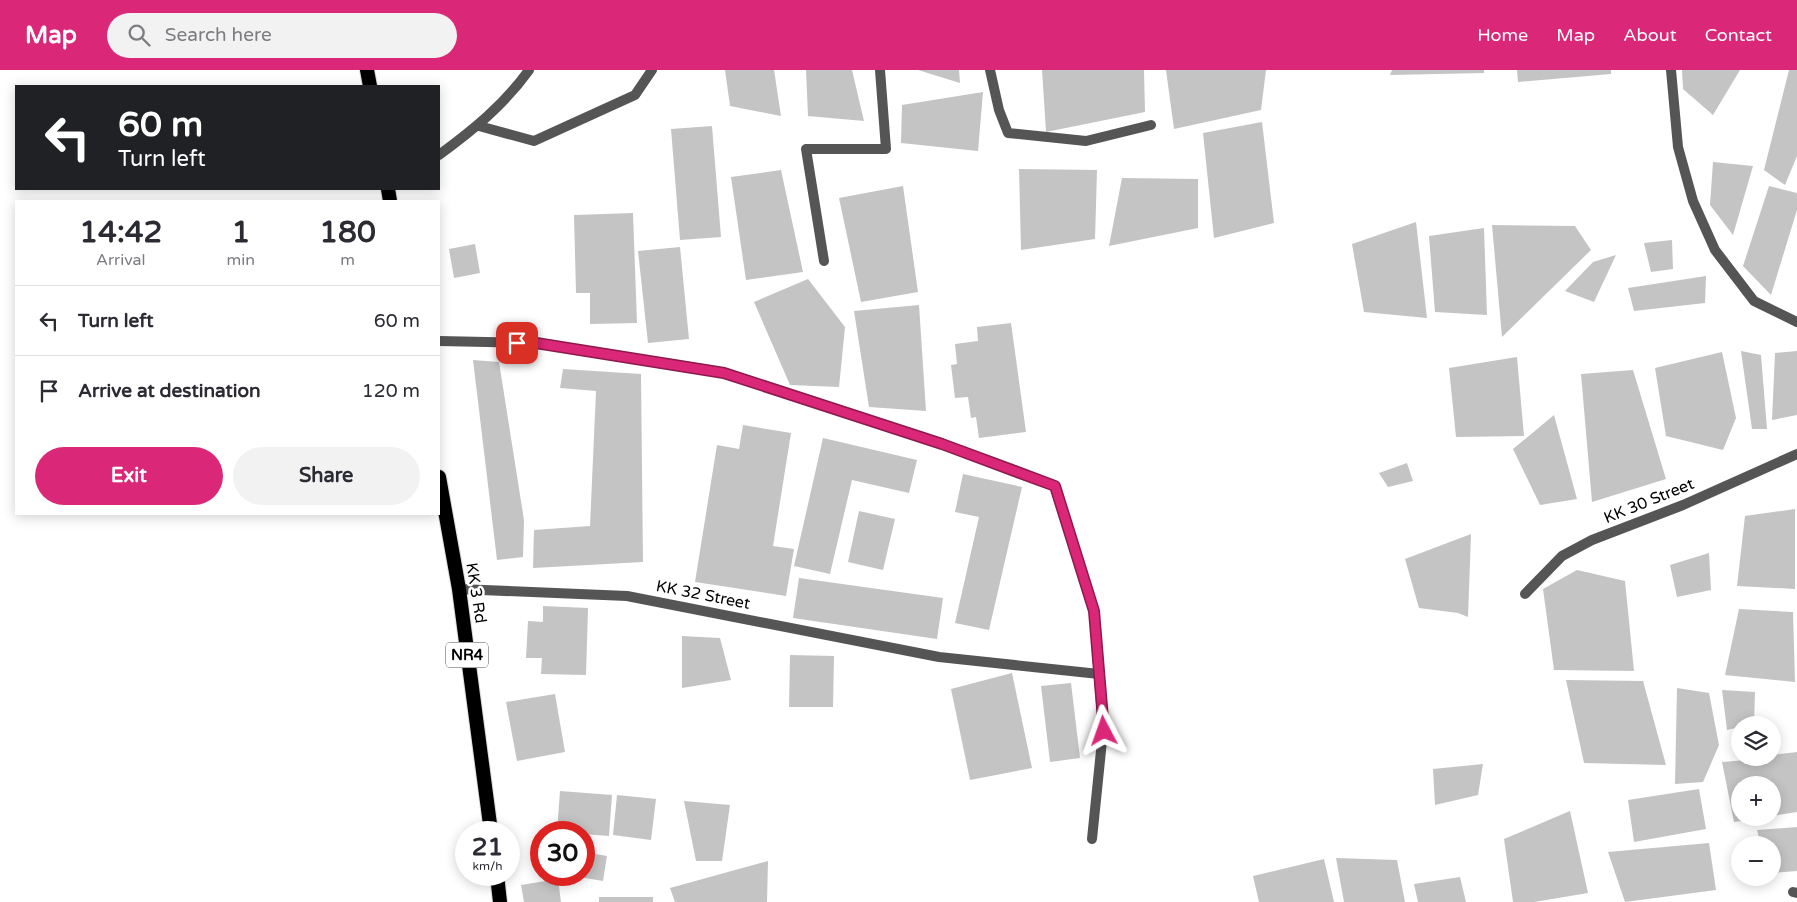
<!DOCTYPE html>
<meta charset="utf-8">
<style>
:root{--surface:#fff;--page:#f2f2f3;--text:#2b2b33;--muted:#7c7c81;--line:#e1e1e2;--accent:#db2777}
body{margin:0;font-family:"Varela Round",sans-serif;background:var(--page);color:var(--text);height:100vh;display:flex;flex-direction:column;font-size:19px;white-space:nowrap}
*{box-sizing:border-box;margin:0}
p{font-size:16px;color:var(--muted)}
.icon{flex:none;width:28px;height:28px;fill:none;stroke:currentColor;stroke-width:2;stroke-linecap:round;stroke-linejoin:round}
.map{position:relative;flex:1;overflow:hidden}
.details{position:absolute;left:15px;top:130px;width:425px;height:315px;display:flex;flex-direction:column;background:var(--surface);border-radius:0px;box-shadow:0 2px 12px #0003}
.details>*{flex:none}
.guide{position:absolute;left:15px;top:15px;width:425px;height:105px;border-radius:0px;box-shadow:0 2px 12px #0003;background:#202124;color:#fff;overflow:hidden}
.controls{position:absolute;left:1731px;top:646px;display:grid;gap:10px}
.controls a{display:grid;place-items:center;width:50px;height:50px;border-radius:50%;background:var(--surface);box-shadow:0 2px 12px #0003;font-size:25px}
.speed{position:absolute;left:455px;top:751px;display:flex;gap:10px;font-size:25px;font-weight:700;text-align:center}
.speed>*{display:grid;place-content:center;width:65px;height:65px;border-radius:50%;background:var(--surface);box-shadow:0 2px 12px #0003;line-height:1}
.speed small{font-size:12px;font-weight:400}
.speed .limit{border:8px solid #d22;background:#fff;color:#111}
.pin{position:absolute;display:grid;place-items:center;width:42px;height:42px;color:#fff;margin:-21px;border-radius:10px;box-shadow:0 2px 8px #0006}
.me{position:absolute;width:55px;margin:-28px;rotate:356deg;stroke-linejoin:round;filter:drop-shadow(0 0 4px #0008)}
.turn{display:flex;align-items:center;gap:18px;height:105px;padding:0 20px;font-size:22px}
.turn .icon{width:65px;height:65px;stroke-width:2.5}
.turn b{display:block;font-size:35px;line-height:42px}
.eta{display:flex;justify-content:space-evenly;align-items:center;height:85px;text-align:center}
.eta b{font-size:30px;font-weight:700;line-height:35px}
.action{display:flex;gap:10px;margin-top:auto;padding:10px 20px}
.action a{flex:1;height:58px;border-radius:30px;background:var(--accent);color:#fff;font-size:20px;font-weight:700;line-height:58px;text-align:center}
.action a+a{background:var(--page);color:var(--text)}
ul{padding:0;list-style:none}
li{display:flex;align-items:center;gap:15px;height:70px;padding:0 20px;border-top:1px solid var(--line)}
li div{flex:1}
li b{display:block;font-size:19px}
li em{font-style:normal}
header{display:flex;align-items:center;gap:30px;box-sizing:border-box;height:70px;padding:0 25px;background:var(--accent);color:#fff}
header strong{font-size:24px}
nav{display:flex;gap:28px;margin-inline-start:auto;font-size:18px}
.search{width:350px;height:45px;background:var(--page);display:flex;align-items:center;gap:12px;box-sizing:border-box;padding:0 18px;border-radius:28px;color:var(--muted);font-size:19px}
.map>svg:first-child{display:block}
.building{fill:#c4c4c4}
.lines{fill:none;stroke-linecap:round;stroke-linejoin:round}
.trunk-casing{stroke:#dbdbdb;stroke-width:16}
.minor{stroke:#555;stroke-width:10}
.trunk{stroke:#000;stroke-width:14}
.route-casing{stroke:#8e194d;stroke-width:12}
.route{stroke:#db2777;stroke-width:9}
.labels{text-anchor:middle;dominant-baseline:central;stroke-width:5;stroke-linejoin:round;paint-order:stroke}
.shield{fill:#fff;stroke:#4c4c4c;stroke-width:1}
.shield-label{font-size:15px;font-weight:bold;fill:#000}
.street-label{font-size:16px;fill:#000;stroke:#fff}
</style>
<header>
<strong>Map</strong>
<div class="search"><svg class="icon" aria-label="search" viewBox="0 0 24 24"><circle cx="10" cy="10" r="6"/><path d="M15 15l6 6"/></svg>Search here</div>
<nav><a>Home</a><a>Map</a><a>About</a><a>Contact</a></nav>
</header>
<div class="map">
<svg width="1797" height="832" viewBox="0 0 1797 832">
<rect width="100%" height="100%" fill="#fff"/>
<path class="building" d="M 725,0 L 774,0 L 781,46 L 730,36 Z
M 806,0 L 852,0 L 864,51 L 808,46 Z
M 918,0 L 959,0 L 960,13 Z
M 1042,0 L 1144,0 L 1145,42 L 1046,62 Z
M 1166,0 L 1266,0 L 1261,40 L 1174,59 Z
M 1392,0 L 1484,0 L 1484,3 L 1390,5 Z
M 1517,0 L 1611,0 L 1611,4 L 1518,12 Z
M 1682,0 L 1740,0 L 1713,45 L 1683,19 Z
M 1789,0 L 1797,0 L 1797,86 L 1785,115 L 1764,100 Z
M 983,22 L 978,81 L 901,73 L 902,35 Z
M 1262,52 L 1274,153 L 1214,168 L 1203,63 Z
M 712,56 L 721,167 L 680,170 L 671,59 Z
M 1713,92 L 1753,96 L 1733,165 L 1710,135 Z
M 1019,99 L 1097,100 L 1095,169 L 1021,180 Z
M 781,100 L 803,202 L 746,210 L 731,107 Z
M 1122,108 L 1198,109 L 1198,158 L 1109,176 Z
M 903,116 L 918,222 L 861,232 L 839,128 Z
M 1769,116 L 1797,123 L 1797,140 L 1771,225 L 1743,196 Z
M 633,143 L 637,253 L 590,254 L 590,223 L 576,223 L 574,145 Z
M 1416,152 L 1427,248 L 1364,242 L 1352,174 Z
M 1492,155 L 1575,156 L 1591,180 L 1502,267 Z
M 1484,158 L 1487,245 L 1435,242 L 1429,166 Z
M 1672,170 L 1673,199 L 1651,202 L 1644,173 Z
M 475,174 L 480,203 L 454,208 L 449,179 Z
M 680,177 L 689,269 L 648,273 L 638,181 Z
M 1616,185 L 1594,232 L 1565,221 L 1593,192 Z
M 1706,206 L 1705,233 L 1634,241 L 1628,218 Z
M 808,209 L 845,257 L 839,317 L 790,315 L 754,232 Z
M 919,235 L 926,341 L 869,337 L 854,241 Z
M 1011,253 L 1026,362 L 979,368 L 976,347 L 971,348 L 968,327 L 955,328 L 951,295 L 957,294 L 955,274 L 978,271 L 977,257 Z
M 1741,281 L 1761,285 L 1767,359 L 1752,359 Z
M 1797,281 L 1797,345 L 1772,350 L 1775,283 Z
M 1722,282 L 1736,348 L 1723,380 L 1666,366 L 1655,298 Z
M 1517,287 L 1524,366 L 1456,367 L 1449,298 Z
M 473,290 L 499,292 L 524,450 L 523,487 L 497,490 Z
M 563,299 L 641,304 L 643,492 L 533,498 L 534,460 L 590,456 L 596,321 L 560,318 Z
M 1633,300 L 1666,409 L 1592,432 L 1581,304 Z
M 1554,345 L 1577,429 L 1540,435 L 1513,379 Z
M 743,355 L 791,363 L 773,476 L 794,479 L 786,526 L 695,512 L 717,375 L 739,379 Z
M 823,368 L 917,390 L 909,423 L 852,410 L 830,504 L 794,496 Z
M 1407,393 L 1413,411 L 1388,417 L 1379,403 Z
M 963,404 L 1022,417 L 989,560 L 955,553 L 979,447 L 955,442 Z
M 1795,439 L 1795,519 L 1737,516 L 1745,446 Z
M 859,441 L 895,449 L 883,500 L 848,492 Z
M 1471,464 L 1468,547 L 1458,543 L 1419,538 L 1405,489 Z
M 1709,483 L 1711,520 L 1677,527 L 1670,495 Z
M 1577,500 L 1625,511 L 1634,601 L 1554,600 L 1543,519 Z
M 799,508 L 943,528 L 937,569 L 793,548 Z
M 543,536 L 588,538 L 586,605 L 541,604 L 542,588 L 526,588 L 528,551 L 543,552 Z
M 1739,539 L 1793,542 L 1795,612 L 1725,605 Z
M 682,566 L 720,568 L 731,610 L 682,618 Z
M 790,585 L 834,586 L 833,637 L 789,637 Z
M 1012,603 L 1032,698 L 970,710 L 951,619 Z
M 1566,610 L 1643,611 L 1666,695 L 1584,693 Z
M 1071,613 L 1080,688 L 1050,692 L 1041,616 Z
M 1677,618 L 1709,623 L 1719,675 L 1703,712 L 1675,714 Z
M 1722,620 L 1755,622 L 1754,654 L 1740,655 L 1740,657 L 1727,660 Z
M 555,624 L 565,682 L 517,691 L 506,632 Z
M 1797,682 L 1797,742 L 1772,746 L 1772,715 L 1740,715 L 1740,748 L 1757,749 L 1734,752 L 1722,692 L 1772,688 L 1772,685 Z
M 1483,694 L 1478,725 L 1435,735 L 1433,699 Z
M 1699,719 L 1706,759 L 1634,772 L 1628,730 Z
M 560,721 L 612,725 L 609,766 L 557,762 Z
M 617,725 L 656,729 L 651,770 L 613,765 Z
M 684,731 L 730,735 L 722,791 L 696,791 Z
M 1570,741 L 1588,823 L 1534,832 L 1513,832 L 1504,769 Z
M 1797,757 L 1797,801 L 1772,803 L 1772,775 L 1761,775 L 1757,760 Z
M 1709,773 L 1716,820 L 1625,832 L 1608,782 Z
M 584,782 L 607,786 L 603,811 L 579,807 L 584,805 Z
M 1336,788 L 1397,790 L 1405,832 L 1344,832 Z
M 1324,789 L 1334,832 L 1259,832 L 1253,806 Z
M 768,791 L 767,832 L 675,832 L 670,818 Z
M 1460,807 L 1466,832 L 1418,832 L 1414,814 Z
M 558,809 L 561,832 L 524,832 L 521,815 Z
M 599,827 L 653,827 L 653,832 L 599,832 Z"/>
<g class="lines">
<defs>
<path id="trunk" d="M 367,0 L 370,16
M 388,119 L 390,131
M 439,407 L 459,519 L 491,762
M 497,805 L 500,832"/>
</defs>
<use href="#trunk" class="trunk-casing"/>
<path class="minor" d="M 990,0 L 999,40 L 1008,63 L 1086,71 L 1151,55
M 1671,0 L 1678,77 L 1693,131 L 1715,180 L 1754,231 L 1797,252
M 479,56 L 534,71 L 635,25 L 652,0
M 439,85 C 473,60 504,35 529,0
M 824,191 L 806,79 L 886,79 L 880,0
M 439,271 L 536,273 L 723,303 L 942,374 L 1055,416 L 1094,541 L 1103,661 L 1092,769
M 459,519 L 627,526 L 939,587 L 1099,604
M 1525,524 L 1562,486 L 1592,470 L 1683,435 L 1797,384
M 1793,822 L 1797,823"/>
<use href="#trunk" class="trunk"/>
</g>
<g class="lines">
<defs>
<path id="route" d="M 517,273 L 536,273 L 724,303 L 942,374 L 1055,416 L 1094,541 L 1104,661"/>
</defs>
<use href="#route" class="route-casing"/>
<use href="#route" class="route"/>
</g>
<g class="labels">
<rect class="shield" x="446" y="572.5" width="42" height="25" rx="4"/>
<g class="shield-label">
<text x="467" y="585">NR4</text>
</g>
<g class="street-label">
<text transform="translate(1649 431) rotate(-22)">KK 30 Street</text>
<text transform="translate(476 523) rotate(81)">KK 3 Rd</text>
<text transform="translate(703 525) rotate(11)">KK 32 Street</text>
</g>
</g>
</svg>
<div class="controls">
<a><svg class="icon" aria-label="layers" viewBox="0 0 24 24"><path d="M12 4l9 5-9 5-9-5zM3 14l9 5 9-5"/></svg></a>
<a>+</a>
<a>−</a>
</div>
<div class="speed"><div>21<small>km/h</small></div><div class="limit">30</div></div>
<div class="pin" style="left:517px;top:273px;background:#d93025"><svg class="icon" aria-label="arrive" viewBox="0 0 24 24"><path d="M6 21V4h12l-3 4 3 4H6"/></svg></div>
<svg class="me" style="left:1104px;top:661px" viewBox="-20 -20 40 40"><path d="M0-17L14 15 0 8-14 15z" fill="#db2777" stroke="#fff" stroke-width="4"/></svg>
<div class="guide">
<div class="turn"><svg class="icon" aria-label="left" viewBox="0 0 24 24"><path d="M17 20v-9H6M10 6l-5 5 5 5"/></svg><div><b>60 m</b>Turn left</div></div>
</div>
<section class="details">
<div class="eta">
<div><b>14:42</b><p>Arrival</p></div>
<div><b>1</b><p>min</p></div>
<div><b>180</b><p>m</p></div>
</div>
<ul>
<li><svg class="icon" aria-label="left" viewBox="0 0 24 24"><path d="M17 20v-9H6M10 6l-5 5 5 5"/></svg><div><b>Turn left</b></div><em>60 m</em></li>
<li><svg class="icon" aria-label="arrive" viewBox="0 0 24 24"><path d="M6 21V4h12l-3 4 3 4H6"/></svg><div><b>Arrive at destination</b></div><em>120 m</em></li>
</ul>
<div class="action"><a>Exit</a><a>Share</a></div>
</section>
</div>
